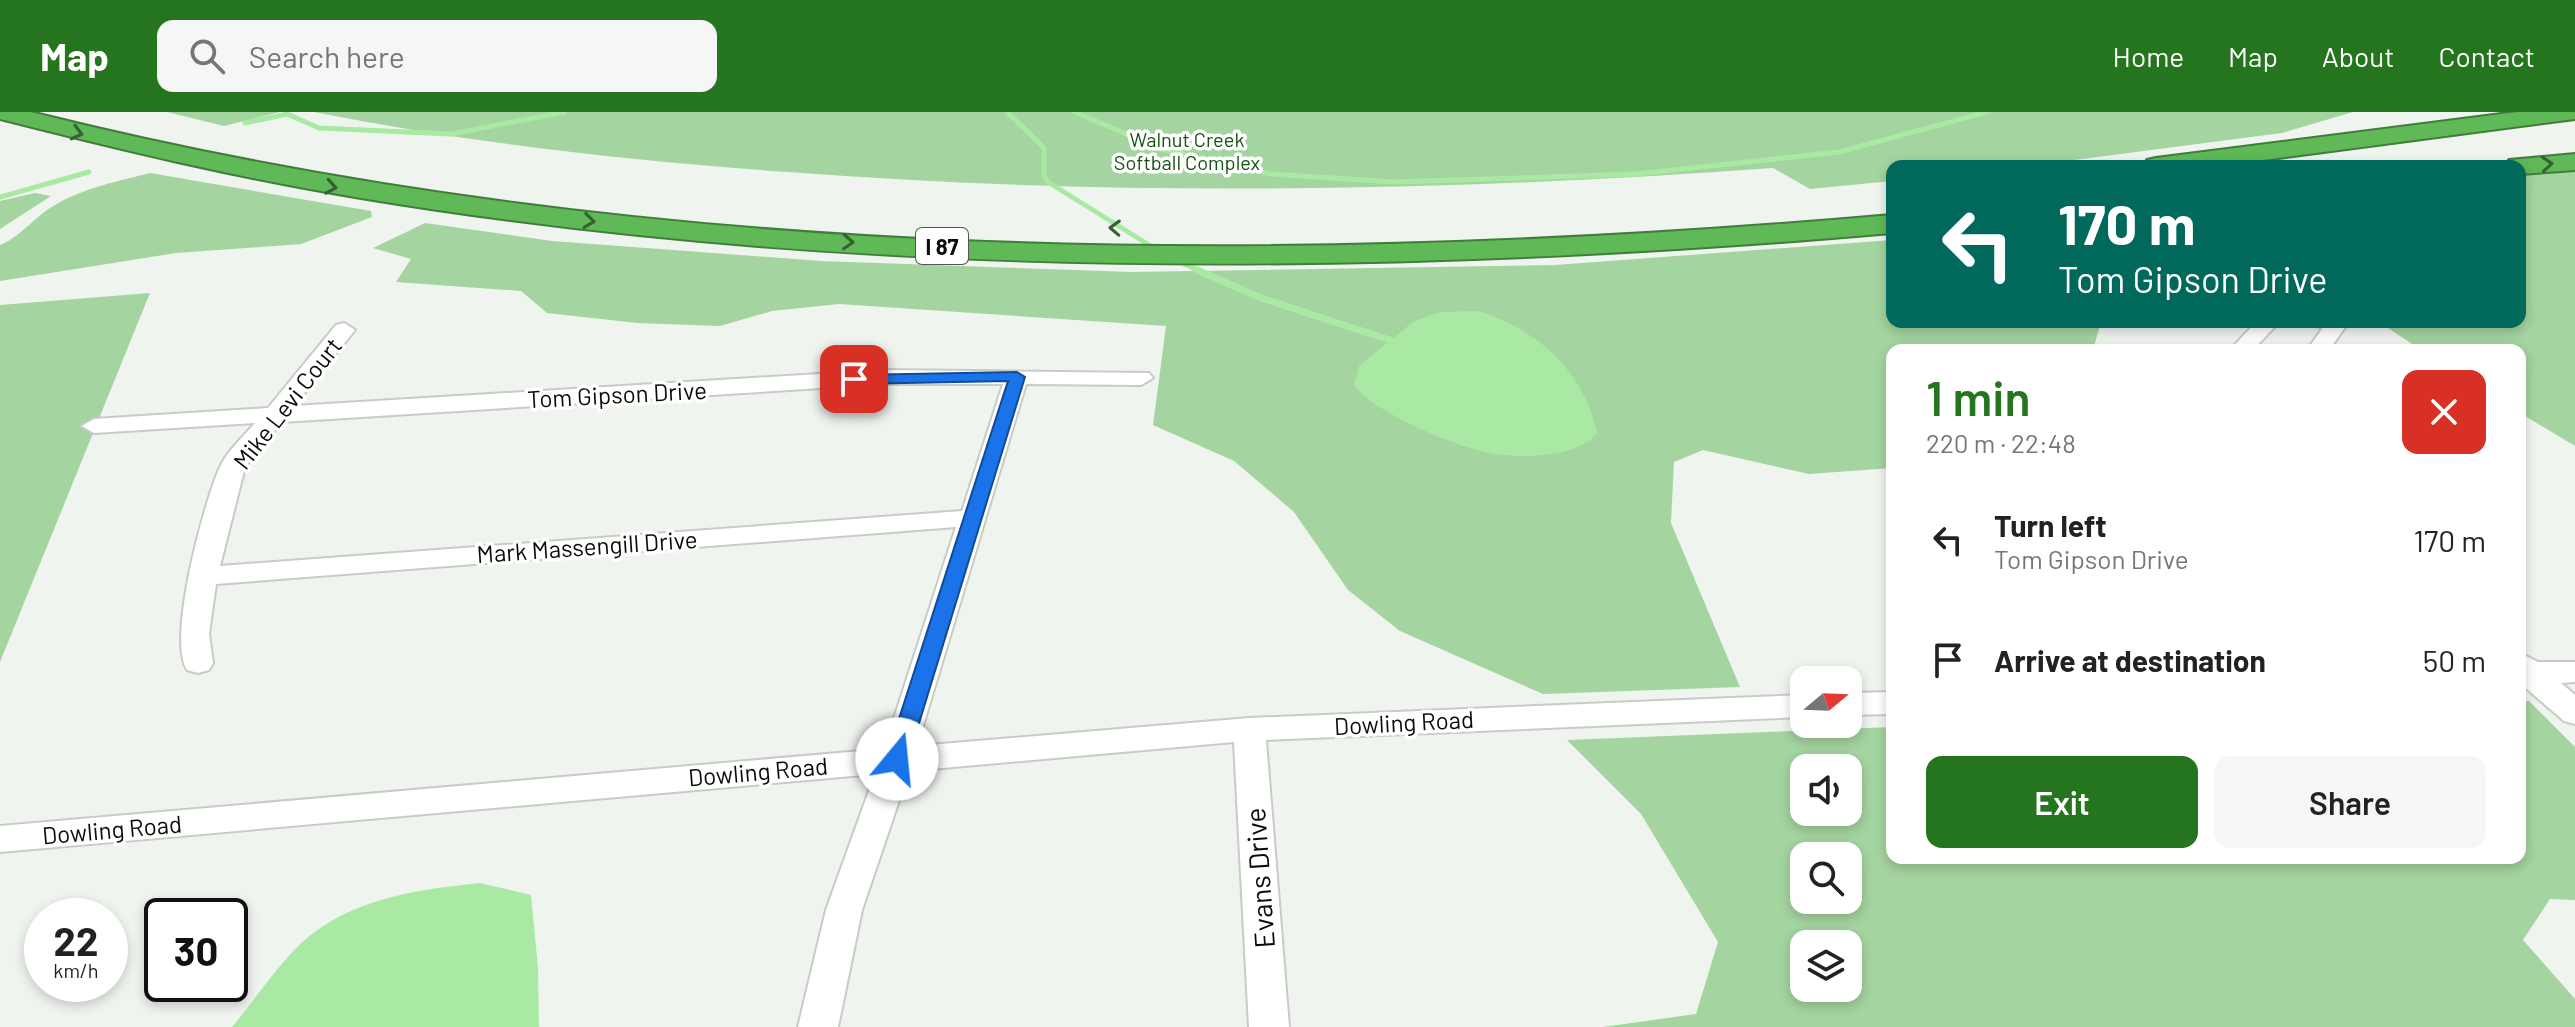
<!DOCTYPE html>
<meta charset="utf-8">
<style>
:root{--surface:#fff;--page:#f6f6f6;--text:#222;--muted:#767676;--accent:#24751e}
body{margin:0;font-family:Barlow,sans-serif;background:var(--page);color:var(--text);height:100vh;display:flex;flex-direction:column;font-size:30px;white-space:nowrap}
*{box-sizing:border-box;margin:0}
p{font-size:26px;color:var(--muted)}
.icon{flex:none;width:44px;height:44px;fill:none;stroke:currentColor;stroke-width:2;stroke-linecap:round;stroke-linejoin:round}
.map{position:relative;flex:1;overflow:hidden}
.sheet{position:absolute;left:1886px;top:232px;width:640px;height:520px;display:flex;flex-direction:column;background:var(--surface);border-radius:16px;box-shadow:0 4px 12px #0003}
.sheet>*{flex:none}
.banner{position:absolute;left:1886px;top:48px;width:640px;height:168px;border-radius:16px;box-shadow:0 4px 12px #0003;background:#00695c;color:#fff;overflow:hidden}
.needle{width:52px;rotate:71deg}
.tools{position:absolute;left:1790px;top:554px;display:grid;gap:16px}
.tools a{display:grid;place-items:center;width:72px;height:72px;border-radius:16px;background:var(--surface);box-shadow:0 4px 12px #0003;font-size:40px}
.speed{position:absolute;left:24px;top:786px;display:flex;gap:16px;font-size:40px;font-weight:700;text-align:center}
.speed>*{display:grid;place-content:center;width:104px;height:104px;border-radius:50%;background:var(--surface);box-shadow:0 4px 12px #0003;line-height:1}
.speed small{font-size:20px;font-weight:400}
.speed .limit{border:4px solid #111;border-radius:12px;background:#fff;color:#111}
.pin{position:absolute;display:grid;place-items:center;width:68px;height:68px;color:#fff;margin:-34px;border-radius:16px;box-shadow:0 4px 12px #0006}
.me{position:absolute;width:88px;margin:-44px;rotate:17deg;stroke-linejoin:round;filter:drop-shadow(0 0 6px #0008)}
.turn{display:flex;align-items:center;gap:28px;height:168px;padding:0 40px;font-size:36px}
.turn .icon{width:104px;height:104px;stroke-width:2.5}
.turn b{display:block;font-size:56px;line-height:68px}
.round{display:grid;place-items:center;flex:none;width:84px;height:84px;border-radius:16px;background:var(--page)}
.overview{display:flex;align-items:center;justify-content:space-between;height:136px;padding:0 40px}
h1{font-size:48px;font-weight:600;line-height:60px;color:var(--accent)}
.action{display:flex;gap:16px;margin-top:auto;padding:16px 40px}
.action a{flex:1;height:92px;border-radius:16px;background:var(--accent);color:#fff;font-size:32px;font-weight:600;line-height:92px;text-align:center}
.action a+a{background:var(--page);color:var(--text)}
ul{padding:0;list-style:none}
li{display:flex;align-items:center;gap:24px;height:120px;padding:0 40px}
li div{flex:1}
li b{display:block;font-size:30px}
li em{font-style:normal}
header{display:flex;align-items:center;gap:48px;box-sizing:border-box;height:112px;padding:0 40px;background:var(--accent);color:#fff}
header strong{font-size:38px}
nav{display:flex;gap:44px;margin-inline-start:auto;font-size:28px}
.search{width:560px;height:72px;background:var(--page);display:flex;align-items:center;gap:20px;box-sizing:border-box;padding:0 28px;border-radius:16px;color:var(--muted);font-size:30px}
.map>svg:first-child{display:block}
.green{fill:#a4d49f;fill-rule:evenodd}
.water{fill:#aae9a3}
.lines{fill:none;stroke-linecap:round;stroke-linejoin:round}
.stream-far1{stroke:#aae9a3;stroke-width:5}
.stream{stroke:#aae9a3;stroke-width:7}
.minor-casing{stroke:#c8ccc7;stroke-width:4}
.highway-casing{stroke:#427c3c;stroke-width:4}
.minor{fill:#fff;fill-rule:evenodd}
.highway{fill:#5fb957;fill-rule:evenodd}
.oneway{stroke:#356230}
.route{fill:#1a73e8;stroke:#114b97;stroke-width:2}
.labels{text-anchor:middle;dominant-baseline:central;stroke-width:7;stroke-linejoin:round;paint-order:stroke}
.far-park-label{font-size:20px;fill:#155310;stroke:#fff}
.shield{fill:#fff;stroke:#545554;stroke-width:2}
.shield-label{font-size:22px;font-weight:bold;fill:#0b0c0a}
.street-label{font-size:24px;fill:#0b0c0a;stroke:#fff}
.near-street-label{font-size:28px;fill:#0b0c0a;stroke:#fff}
</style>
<header>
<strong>Map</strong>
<div class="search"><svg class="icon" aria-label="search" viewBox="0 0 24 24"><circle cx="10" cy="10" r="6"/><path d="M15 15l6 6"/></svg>Search here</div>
<nav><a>Home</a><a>Map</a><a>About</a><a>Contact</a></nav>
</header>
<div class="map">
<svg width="2575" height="915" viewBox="0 0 2575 915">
<rect width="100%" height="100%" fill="#f0f4ef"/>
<path class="green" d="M 167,0 L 280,0 L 224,14 Z
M 314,0 L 2353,0 L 2282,21 L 2029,54 L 1892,54 L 1892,69 L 1810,77 L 1773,56 C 1445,80 1116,85 788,60 C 629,49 470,31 314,0 Z
M 2575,55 L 2575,334 L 2520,301 L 2520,238 L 2421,238 L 2379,210 L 2520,210 L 2520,60 Z
M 150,61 L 371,99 L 372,105 L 301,132 L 176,141 L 0,169 L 0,133 C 22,124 35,104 55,93 C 83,76 119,69 150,61 Z
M 35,81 L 51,84 L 0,117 L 0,89 Z
M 425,111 L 552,129 L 821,149 L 1132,160 L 1555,153 L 1892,128 L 1892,210 L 2101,210 L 2093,238 L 1892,238 L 1892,356 L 1809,362 L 1703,338 L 1674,350 L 1671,411 L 1740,575 L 1543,582 L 1400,519 L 1348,478 L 1294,400 L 1234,349 L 1153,313 L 1166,214 L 839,192 L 772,199 L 720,214 L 637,211 L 547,201 L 521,179 L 396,170 L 411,147 L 373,136 Z
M 150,181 L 0,550 L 0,193 Z
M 2520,589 L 2529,589 L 2575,635 L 2575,788 L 2550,787 L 2523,828 L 2575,887 L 2575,915 L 1603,915 L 1696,902 L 1718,830 L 1641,702 L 1567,628 L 1892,615 L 1892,746 L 2520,746 ZM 1804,656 L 1848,656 L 1848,700 L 1804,700 ZM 1804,744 L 1848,744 L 1848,788 L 1804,788 ZM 1848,832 L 1848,876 L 1804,876 L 1804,832 Z"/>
<path class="water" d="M 1479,199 C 1536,217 1585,260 1597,321 C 1577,347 1515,347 1485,340 C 1455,334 1368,298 1354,272 L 1359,254 L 1413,210 L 1440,200 Z
M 480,771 L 531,783 L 538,856 L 539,915 L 232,915 C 254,889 286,841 312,822 C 360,785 422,777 480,771 Z"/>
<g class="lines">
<path class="stream-far1" d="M 1007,0 L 1044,36 L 1044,64 L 1048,70 L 1157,138
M 1075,0 L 1161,37 L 1270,62 L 1394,70 L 1636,62 L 1839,40 L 1987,0
M 287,2 L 319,16 L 451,22 L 564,0
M 245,11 L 287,2
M 0,85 L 89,60
M 1173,147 L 1202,160"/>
<path class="stream" d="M 1197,158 L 1261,186 L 1393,229"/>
<defs>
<path id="minor" d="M 2256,210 L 2279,210 L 2253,238 L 2230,238 Z
M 2312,210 L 2343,210 L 2346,214 L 2329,238 L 2307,238 L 2322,217 Z
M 344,211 L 355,218 L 294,294 L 885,258 L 1149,261 L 1153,266 L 1141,273 L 1026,272 L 917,634 L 1249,606 L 1804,583 L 1804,605 L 1266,628 L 1289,915 L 1249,915 L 1234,630 L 909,659 L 862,798 L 838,915 L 798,915 L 826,798 L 875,662 L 0,740 L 0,714 L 884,637 L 956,415 L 216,472 L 209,522 L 213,551 L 209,558 L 198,561 L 187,558 C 167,526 204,390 220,355 C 227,339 244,324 255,311 L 94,321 L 82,314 L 94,307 L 268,296 L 336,213 ZM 885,272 L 1003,272 L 962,399 L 220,454 L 245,355 L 282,310 Z
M 2520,541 L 2538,550 L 2575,550 L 2575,570 L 2561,571 L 2575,583 L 2575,612 L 2564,609 L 2520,571 Z
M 1892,580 L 1892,602 L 1848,603 L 1848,581 Z"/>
<path id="highway" d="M 0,0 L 31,0 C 636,152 1274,157 1892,103 L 1892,121 C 1386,165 857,169 355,85 C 235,65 118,37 0,7 Z
M 2517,0 L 2575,0 L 2575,7 L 2217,54 L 2143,54 L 2147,48 L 2156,46 Z
M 2575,42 L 2575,58 L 2520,62 L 2520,54 L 2505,54 L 2509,48 Z"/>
</defs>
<use href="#minor" class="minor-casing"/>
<use href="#highway" class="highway-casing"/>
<use href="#minor" class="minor"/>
<use href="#highway" class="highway"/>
</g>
<defs><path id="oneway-chevron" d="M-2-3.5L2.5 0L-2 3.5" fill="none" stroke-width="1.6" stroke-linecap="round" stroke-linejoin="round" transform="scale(2)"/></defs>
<g class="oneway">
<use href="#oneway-chevron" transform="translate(77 21) rotate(15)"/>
<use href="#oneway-chevron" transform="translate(2547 52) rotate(-4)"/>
<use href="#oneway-chevron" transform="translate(331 75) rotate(10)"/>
<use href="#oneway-chevron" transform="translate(589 109) rotate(7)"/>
<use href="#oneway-chevron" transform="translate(1115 116) rotate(-178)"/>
<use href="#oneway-chevron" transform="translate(848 130) rotate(3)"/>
</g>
<path class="route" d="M 1017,260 L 1025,265 L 908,647 L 905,652 L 889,652 L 886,647 L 1008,269 L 854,272 L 847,267 L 854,263 Z"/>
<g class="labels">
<g class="far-park-label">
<text x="1187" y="27">Walnut Creek<tspan x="1187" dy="23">Softball Complex</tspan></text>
</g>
<rect class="shield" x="916" y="116" width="52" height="36" rx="6"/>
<g class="shield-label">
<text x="942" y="134">I 87</text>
</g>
<g class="street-label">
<text transform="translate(617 282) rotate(-3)">Tom Gipson Drive</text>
<text transform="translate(287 291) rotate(-52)">Mike Levi Court</text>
<text transform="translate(587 434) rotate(-4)">Mark Massengill Drive</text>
<text transform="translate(1404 610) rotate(-3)">Dowling Road</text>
<text transform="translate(758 659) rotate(-5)">Dowling Road</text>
<text transform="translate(112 717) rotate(-5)">Dowling Road</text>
</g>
<g class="near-street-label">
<text transform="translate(1259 766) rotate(-94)">Evans Drive</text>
</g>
</g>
</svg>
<div class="tools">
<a><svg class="needle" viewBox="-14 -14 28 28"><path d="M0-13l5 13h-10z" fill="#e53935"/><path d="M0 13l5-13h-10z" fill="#767676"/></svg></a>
<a><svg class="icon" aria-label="sound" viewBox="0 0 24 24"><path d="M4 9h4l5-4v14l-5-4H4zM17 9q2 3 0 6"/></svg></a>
<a><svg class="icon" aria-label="search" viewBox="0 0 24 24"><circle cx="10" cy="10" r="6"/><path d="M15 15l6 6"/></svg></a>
<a><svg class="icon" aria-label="layers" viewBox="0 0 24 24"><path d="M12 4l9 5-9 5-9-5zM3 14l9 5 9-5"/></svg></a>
</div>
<div class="speed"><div>22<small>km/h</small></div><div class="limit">30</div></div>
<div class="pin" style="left:854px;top:267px;background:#d93025"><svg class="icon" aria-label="arrive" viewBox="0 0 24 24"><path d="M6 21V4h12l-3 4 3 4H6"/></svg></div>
<svg class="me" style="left:897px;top:647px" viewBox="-20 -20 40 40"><circle r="19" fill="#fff"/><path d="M0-13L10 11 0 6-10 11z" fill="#1a73e8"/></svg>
<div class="banner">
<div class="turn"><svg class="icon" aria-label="left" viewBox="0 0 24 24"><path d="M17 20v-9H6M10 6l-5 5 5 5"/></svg><div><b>170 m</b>Tom Gipson Drive</div></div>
</div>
<section class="sheet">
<div class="overview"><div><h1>1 min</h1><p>220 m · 22:48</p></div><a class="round" style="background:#d93025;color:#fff"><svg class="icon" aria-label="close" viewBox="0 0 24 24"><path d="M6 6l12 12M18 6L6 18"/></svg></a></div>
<ul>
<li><svg class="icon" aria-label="left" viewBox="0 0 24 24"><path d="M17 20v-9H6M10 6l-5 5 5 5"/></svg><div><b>Turn left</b><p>Tom Gipson Drive</p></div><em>170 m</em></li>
<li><svg class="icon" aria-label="arrive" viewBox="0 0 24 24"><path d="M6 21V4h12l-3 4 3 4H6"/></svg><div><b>Arrive at destination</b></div><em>50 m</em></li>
</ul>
<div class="action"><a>Exit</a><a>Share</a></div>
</section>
</div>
